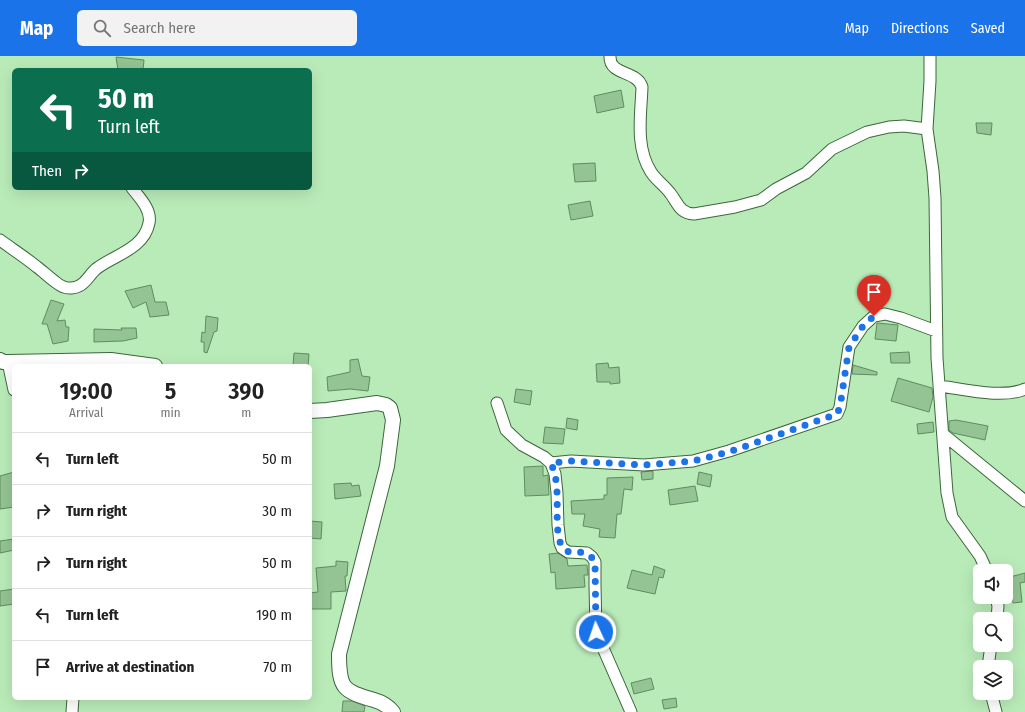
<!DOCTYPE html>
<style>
:root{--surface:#fff;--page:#f2f2f2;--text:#222;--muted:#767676;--line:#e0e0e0;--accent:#1a73e8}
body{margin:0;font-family:"Fira Sans Condensed",sans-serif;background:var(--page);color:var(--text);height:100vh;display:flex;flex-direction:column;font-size:15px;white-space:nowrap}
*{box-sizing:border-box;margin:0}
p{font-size:13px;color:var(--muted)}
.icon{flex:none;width:22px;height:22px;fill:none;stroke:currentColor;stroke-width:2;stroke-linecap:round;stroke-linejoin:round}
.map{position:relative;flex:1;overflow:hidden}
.sheet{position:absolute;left:12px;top:308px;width:300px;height:336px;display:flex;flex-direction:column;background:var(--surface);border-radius:6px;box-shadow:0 4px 16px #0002}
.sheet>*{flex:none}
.top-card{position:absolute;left:12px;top:12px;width:300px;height:122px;border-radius:6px;box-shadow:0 4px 16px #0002;background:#0b6e4f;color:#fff;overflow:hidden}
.controls{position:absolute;left:973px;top:508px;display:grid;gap:8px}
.controls a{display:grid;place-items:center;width:40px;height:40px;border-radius:6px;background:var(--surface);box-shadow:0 4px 16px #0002;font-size:20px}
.pin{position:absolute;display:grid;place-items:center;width:34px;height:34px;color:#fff;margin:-41px -17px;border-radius:50% 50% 50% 0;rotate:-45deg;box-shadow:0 0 4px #0007}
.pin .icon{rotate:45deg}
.me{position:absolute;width:44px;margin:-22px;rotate:357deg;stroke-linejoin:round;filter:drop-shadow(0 0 3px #0008)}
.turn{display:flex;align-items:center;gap:14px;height:84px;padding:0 20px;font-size:18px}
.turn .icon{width:52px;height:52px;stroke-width:2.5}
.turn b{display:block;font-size:28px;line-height:34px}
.then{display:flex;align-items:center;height:38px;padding:0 20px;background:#0003;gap:8px;font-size:15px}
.eta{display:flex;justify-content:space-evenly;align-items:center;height:68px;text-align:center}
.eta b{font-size:24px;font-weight:600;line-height:28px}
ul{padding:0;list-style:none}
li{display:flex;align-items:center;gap:12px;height:52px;padding:0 20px;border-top:1px solid var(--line)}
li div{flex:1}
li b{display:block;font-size:15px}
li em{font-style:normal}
header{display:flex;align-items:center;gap:24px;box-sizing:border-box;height:56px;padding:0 20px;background:var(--accent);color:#fff}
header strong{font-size:19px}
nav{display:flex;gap:22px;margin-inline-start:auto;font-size:14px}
.search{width:280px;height:36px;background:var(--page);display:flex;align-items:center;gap:10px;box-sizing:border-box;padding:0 14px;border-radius:6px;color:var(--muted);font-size:15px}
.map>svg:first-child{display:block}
.building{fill:#94c493;stroke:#5e8c5e}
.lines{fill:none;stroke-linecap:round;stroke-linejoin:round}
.minor-casing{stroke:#3b673b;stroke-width:13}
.tertiary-casing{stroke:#3b673b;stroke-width:16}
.minor{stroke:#fff;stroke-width:11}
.tertiary{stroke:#fff;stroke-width:14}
.route{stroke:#1a73e8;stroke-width:7;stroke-dasharray:0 12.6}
</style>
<header>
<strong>Map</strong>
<div class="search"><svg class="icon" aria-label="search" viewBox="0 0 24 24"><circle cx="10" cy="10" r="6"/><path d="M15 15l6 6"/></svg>Search here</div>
<nav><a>Map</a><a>Directions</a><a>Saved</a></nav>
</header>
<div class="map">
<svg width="1025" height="656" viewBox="0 0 1025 656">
<rect width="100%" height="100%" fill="#b9ebb8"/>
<path class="building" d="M 116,1 L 144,4 L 143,14 L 118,14 Z
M 621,34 L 624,51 L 597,57 L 594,40 Z
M 976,67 L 992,67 L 991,79 L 977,77 Z
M 595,107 L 596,125 L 575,126 L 573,108 Z
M 590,145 L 593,160 L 571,164 L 568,149 Z
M 151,229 L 155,246 L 166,246 L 169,259 L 150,261 L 146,246 L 133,252 L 125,235 Z
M 51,244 L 64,248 L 57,265 L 65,264 L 66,271 L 69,271 L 68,285 L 53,288 L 47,268 L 42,268 Z
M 206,260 L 218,262 L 217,275 L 214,276 L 207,297 L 204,296 L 204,286 L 201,286 L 202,276 L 205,277 Z
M 877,267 L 898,269 L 896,285 L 875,283 Z
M 121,272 L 136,272 L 137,282 L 123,285 L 94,286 L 94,273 L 122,274 Z
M 909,296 L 910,307 L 891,307 L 890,297 Z
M 294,297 L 309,298 L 308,310 L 293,310 Z
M 358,303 L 362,320 L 370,321 L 368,335 L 350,333 L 328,335 L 327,321 L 350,316 L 350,304 Z
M 608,307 L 609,312 L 619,311 L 620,327 L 610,328 L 610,326 L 597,326 L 596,308 Z
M 853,309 L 877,316 L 877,319 L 852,318 Z
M 898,322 L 932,332 L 933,341 L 929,356 L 891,345 Z
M 516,333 L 532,335 L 530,349 L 514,346 Z
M 567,362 L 578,364 L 577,374 L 566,372 Z
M 956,364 L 988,370 L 985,384 L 953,377 L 949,374 L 949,365 Z
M 933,366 L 934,376 L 918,378 L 917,368 Z
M 545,371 L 565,373 L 563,388 L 543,387 Z
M 543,410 L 543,420 L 548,419 L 549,439 L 525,440 L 524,411 Z
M 653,415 L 653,423 L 642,424 L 641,416 Z
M 14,416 L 14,451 L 0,453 L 0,420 Z
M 699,416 L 712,419 L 710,431 L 697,428 Z
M 633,421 L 632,434 L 624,433 L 621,458 L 617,458 L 615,482 L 599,481 L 600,473 L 583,470 L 585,458 L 572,458 L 571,445 L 604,443 L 604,439 L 607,439 L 607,422 Z
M 351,427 L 352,430 L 359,429 L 361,440 L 335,443 L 334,428 Z
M 695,430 L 698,445 L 670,449 L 668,434 Z
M 310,465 L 322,466 L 321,483 L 310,482 Z
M 14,483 L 14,494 L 0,497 L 0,485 Z
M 558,497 L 567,503 L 568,510 L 587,509 L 588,519 L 584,519 L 585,531 L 556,533 L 555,516 L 551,517 L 549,498 Z
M 336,505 L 348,506 L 347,520 L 345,520 L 346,535 L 331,536 L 331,553 L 310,553 L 310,537 L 318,536 L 316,512 L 336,510 Z
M 654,510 L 665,514 L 663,522 L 659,521 L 655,538 L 627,532 L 632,514 L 652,519 Z
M 1025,517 L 1025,526 L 1020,527 L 1022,546 L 1013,547 L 1010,521 Z
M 14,533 L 14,548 L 0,550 L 0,535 Z
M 651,622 L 654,633 L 634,638 L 631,627 Z
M 676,642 L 677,651 L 664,653 L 662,644 Z
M 343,645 L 352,645 L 365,650 L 364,656 L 342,656 Z"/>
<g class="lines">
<defs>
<path id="minor" d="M 610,0 C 609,20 637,14 642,31 C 641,59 635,91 651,116 C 656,124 664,129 670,137 C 678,147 679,157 694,158 L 735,151 L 761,144 L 776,133 L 806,117 L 832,93 L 867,76 L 889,71 L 904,70 L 927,73
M 930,0 L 930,25 L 927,73 L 933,115 L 935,142 L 937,302 L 947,437 L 952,461 L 980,500 L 987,515
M 0,184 C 12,193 25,201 37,211 C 43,215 58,230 64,231 C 68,233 75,232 79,230 C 86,227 90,218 96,213 C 114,199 144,193 149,167 C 152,154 139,141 132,132
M 8,306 L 14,334
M 940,330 C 964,333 1002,343 1025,333
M 497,347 L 506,374 L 522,389 L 544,401 L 551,407 L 555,418 L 557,437 L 558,469 L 560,487 L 562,492 L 568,496 L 587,497 L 592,501 L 595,506 L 595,529 L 596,576 L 631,656
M 943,378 L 1025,445
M 551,407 L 571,405 L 644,409 L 693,405 L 729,395 L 837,358 L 840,351 L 849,291 L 863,270 L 874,260 L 885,258 L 901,262 L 936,275
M 996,541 L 998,550 L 997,563
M 988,611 L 991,589
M 991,637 L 996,656
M 72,656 L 73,642"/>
<path id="tertiary" d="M 0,304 L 3,306 L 8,306 L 111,304 L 155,310
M 310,355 L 327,354 L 377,347 L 386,349 L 390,352 L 393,364 L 387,410 L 339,598 C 339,633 343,635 374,644 C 381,646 388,650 393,656"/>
</defs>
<use href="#minor" class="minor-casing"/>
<use href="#tertiary" class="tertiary-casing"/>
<use href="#minor" class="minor"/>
<use href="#tertiary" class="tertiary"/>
</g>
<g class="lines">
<path class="route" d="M 596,576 L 595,506 C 584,487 570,504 562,490 C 555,480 558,450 557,437 C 557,426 555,417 551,407 L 571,405 L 644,409 L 693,405 L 729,396 L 837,358 L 840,351 L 849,291 L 863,270 L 874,260"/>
</g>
</svg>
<div class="controls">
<a><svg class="icon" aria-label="sound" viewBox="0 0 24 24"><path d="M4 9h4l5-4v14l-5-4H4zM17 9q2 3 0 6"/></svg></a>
<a><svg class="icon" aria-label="search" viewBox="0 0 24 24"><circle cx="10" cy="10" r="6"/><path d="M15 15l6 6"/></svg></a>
<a><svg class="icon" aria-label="layers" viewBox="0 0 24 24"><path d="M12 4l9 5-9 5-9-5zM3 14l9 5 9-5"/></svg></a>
</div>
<div class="pin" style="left:874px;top:260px;background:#d93025"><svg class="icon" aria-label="arrive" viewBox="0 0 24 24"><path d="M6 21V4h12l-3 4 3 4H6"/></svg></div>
<svg class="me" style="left:596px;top:576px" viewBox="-20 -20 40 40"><circle r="17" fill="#1a73e8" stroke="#fff" stroke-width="3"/><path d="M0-11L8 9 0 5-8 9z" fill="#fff"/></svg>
<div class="top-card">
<div class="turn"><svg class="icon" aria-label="left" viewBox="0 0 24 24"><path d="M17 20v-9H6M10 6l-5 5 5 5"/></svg><div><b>50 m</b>Turn left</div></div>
<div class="then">Then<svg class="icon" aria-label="right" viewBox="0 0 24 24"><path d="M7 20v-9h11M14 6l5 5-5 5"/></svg></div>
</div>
<section class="sheet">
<div class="eta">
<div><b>19:00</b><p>Arrival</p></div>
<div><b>5</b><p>min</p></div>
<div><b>390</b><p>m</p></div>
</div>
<ul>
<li><svg class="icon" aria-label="left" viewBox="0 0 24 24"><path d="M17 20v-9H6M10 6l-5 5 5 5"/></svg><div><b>Turn left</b></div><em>50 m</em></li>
<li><svg class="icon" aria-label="right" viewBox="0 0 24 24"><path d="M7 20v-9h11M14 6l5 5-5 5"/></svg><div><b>Turn right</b></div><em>30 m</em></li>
<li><svg class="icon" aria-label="right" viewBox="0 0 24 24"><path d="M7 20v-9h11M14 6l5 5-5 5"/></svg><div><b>Turn right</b></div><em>50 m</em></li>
<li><svg class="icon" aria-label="left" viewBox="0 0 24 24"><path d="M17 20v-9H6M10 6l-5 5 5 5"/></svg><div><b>Turn left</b></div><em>190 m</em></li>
<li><svg class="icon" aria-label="arrive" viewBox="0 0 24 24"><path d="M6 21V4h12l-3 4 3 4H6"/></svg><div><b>Arrive at destination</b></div><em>70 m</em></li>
</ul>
</section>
</div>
